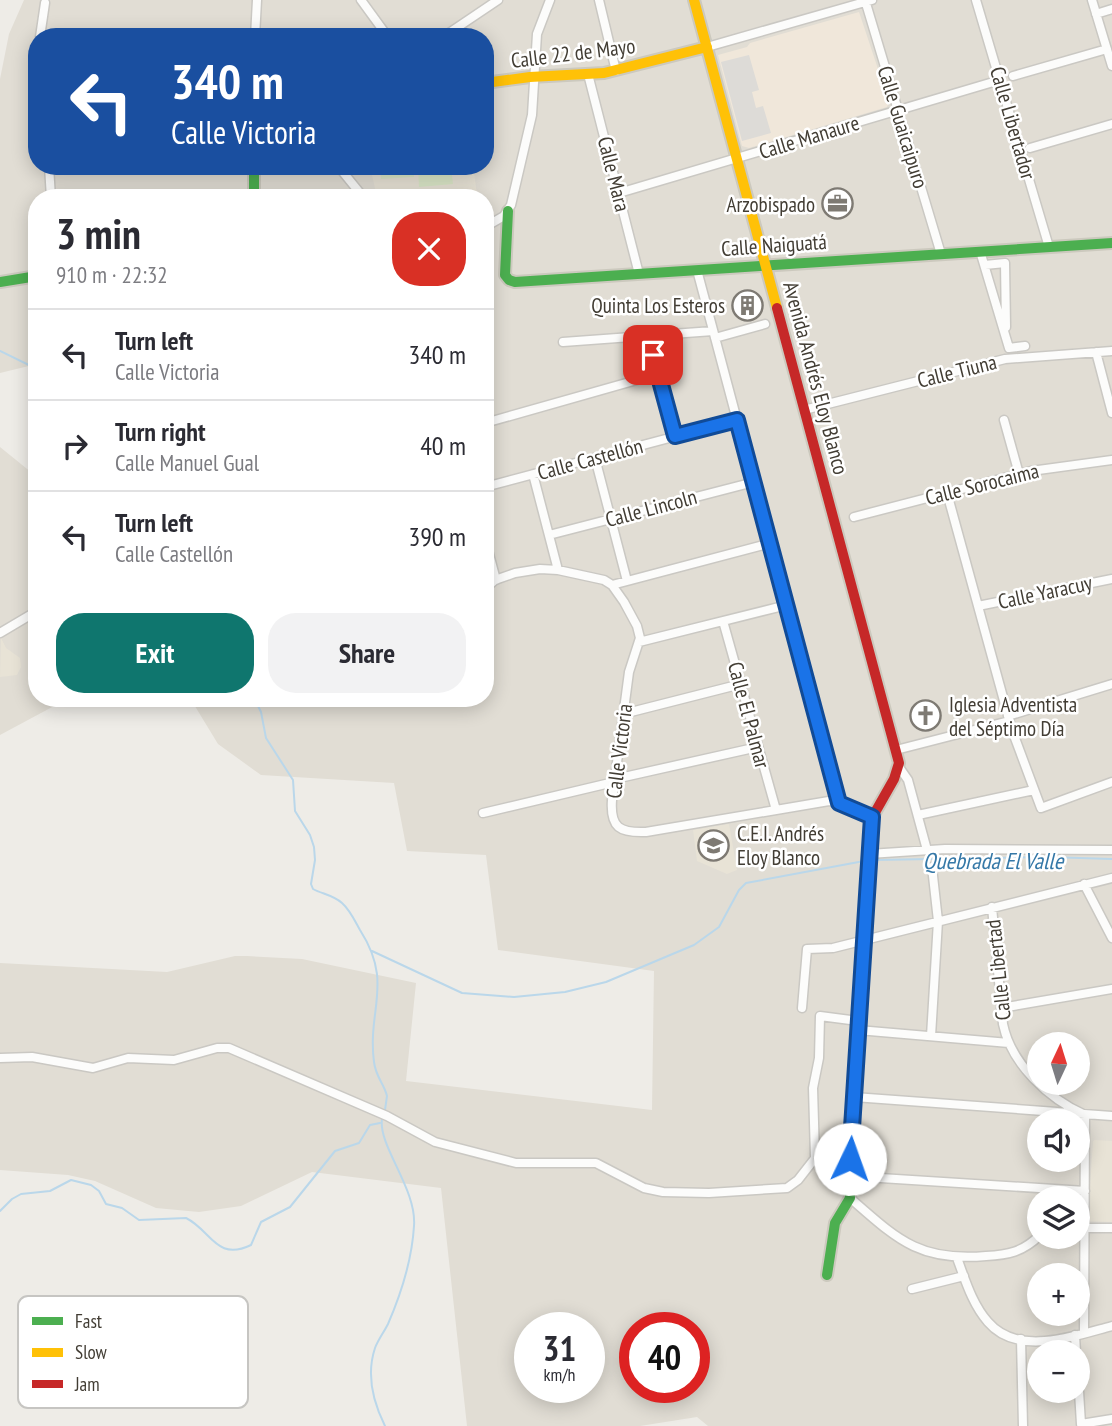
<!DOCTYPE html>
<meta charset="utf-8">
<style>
:root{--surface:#fff;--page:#f2f2f3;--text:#2b2b33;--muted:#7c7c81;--line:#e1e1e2;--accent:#0f766e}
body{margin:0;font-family:"PT Sans Narrow",sans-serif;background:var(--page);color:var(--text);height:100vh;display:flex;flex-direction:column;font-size:26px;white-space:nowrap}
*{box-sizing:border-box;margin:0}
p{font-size:23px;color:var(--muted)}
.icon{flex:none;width:38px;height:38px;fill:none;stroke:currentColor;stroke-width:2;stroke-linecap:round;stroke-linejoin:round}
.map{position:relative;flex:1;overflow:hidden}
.sheet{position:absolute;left:28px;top:189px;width:466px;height:518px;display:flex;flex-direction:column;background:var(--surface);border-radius:28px;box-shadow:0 4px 18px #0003}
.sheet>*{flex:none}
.banner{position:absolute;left:28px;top:28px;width:466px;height:147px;border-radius:28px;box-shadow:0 4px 18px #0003;background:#1a4fa0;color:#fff;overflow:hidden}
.needle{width:46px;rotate:4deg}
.fabs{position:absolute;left:1027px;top:1032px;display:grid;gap:14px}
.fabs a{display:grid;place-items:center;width:63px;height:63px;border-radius:50%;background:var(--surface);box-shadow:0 4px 18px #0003;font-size:35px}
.speed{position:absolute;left:514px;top:1312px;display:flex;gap:14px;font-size:35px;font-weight:700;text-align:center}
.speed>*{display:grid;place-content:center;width:91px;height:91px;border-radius:50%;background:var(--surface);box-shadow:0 4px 18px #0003;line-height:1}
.speed small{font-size:18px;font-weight:400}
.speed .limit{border:10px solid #d22;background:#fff;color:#111}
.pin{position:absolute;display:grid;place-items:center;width:60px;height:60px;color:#fff;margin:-30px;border-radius:14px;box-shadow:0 4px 10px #0006}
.me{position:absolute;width:77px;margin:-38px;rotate:3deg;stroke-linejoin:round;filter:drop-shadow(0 0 5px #0008)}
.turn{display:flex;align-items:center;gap:24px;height:147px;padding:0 28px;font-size:32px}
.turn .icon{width:91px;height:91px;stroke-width:2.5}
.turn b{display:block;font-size:49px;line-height:60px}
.round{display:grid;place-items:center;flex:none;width:74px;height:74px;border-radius:28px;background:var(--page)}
.summary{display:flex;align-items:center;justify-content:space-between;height:119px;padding:0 28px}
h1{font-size:42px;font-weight:600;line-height:52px}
.button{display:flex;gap:14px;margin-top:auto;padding:14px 28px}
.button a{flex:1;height:80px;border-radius:28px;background:var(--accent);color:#fff;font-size:28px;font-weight:600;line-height:80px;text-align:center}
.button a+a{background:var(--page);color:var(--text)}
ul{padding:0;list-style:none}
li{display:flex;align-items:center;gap:21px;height:91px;padding:0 28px;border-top:2px solid var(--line)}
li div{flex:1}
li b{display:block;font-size:26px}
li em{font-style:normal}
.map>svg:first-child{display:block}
.residential{fill:#e1ddd4;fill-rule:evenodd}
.commercial{fill:#f0e7da}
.education{fill:#e8e3d6}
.green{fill:#dbe7c8}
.parking{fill:#dddbd7}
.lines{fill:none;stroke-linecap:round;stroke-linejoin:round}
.stream{stroke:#bad7ea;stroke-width:2}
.street-casing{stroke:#cac8c3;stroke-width:11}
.fast-casing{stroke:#ccc9be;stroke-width:14}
.slow-casing{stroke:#ccc9be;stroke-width:14}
.jam-casing{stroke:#ccc9be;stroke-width:14}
.street{stroke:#fcfcfb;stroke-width:8}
.fast{stroke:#4caf50;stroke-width:10}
.slow{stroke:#ffc107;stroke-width:10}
.jam{stroke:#c62828;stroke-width:10}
.route-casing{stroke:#114b97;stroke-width:18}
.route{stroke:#1a73e8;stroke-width:12}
.labels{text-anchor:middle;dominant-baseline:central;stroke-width:5;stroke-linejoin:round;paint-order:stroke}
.street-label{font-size:21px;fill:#423d34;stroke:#fff}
.poi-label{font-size:21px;fill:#423d34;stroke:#fff;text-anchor:end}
.water-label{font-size:23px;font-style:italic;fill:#3578a7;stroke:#fff}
.key{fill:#fff;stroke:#c6c5c2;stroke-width:2}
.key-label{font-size:19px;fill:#423d34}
</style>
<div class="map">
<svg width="1112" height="1426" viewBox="0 0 1112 1426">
<rect width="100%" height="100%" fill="#eeece7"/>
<path class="residential" d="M 24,0 L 1112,0 L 1112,1426 L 708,1426 L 697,1417 L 640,1426 L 467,1426 L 441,1188 L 312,1172 L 241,1206 L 199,1212 L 156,1208 L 95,1181 L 68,1175 L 0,1170 L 0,963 L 167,972 L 235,956 L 247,956 L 302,959 L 416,983 L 406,1081 L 652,1110 L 654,971 L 498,950 L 486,855 L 407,851 L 394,783 L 261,775 L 218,744 L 190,698 L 485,698 L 485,198 L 37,198 L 37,364 L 0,373 L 0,79 L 9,34 ZM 37,37 L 485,37 L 485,166 L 37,166 ZM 1040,1045 L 1078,1045 L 1078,1083 L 1040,1083 ZM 1040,1122 L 1078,1122 L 1078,1160 L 1040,1160 ZM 1040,1199 L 1078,1199 L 1078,1237 L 1040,1237 ZM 1040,1276 L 1078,1276 L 1078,1314 L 1040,1314 ZM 530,1328 L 590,1328 L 590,1388 L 530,1388 ZM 635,1328 L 695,1328 L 695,1388 L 635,1388 ZM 1040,1353 L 1078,1353 L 1078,1391 L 1040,1391 Z
M 0,447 L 37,477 L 37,698 L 69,698 L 0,735 Z"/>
<path class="commercial" d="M 859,12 L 889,102 L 887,107 L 749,148 L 742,146 L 718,55 L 747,47 L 750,43 Z"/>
<path class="education" d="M 370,166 L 473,166 L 477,194 L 377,197 Z
M 1,638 L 6,648 L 20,658 L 21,667 L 17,675 L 0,677 Z
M 729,824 L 737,870 L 727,874 L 697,861 L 693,830 Z
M 1095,1140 L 1112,1141 L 1112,1222 L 1088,1221 L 1093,1141 Z"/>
<path class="green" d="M 380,166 L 413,166 L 414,177 L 381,179 Z
M 418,166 L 451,166 L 453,184 L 419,187 Z"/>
<path class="parking" d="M 749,55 L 759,90 L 752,92 L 756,108 L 763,106 L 771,133 L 742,141 L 721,62 Z"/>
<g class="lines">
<path class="stream" d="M 0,351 L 37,369
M 254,698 L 261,712 L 266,738 L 293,780 L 295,811 L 310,835 L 314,847 L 315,860 L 311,884 L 313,889 C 322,894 333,895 342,903 C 350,910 355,921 360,930 C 394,983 367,1009 374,1062 C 376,1078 384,1083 387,1096 L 385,1110
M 874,860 L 1047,857 L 1112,859
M 372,951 L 462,993 L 514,997 L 565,992 L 606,982 L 694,945 L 719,927 L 739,890 L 746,883 L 864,861
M 382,1119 C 378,1146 417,1189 414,1226 C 412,1259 401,1294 388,1324 C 384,1332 378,1340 375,1348 C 366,1375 373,1402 385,1426
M 0,1211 L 12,1199 L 21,1194 L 50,1191 L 71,1180 L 91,1185 L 99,1191 L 106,1204 L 122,1208 L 139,1220 L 186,1218 C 211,1230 216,1262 251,1245 L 261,1222 L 290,1207 L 335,1151 L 359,1143 L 370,1125 L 380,1123"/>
<defs>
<path id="street" d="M 361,0 L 388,37
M 599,0 L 616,71
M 865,0 L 941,254
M 976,0 L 1049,247
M 1092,0 L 1112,66
M 1096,14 L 1112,9
M 40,37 L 45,3
M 255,37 L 257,0
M 443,37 L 498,0
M 707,47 L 872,0
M 588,74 L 639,274
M 1013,76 L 1107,49
M 1030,148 L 1112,124
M 49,166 L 51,198
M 338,166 L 364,198
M 619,193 L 1000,80
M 485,227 L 504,216 L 511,205 L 532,115 L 537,34 L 550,0
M 980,251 L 1009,348 L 1025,346
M 985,265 L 1005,263 L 1006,327
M 697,270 L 839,803
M 648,336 L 675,436
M 715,338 L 765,324
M 563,342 L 713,331
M 1096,352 L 1112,413
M 804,410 L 1005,359 L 1112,351
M 1004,420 L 1019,474
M 485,423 L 658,374
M 595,458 L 627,581
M 533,474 L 558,570
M 485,487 L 737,420
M 947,493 L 1012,730 L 1041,808 L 1112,782
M 854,517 L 1031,471 L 1112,460
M 549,535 L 754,482
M 485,539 L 496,580
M 612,585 L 771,543
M 485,589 L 495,580 L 515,573 L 540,569 L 558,570 L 604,580 L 612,585 L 624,602 L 637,626 L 640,638 L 629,672 L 612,800 C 610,828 620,833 646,832 L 829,801 L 837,802 L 872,817
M 978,606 L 1112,579
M 723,621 L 776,810
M 0,633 L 37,611
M 639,642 L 787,605
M 623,714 L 741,684
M 1008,716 L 1112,684
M 896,750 L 1009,721
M 899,767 L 908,780 L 927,850
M 615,779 L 758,747
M 483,813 L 614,782
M 918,815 L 1034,790
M 869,854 L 945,849 L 1112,850
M 1084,884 L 1112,938
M 992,907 L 1003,1024 C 1011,1064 1049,1099 1085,1115 L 1084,1333
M 802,1008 L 807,949 L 833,948 L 1112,878
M 1001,1008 L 1112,989
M 858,1030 L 1009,1043
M 931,1036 L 938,921 L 932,867
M 0,1058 L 32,1057 L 93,1068 L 128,1058 L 174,1060 L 217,1048 L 229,1048 L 387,1116 L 435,1142 L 516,1163 L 596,1163 L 644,1188 L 663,1192 L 709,1193 L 787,1188 L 798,1180 L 823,1148 L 833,1144 L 851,1142
M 854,1097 L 1112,1116
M 815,1157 L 813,1088 L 819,1058 L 820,1016 L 858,1021
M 849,1176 L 1085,1191
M 850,1198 C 897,1239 919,1262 986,1256 C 1008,1255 1023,1252 1040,1235
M 1078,1228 L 1112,1228
M 957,1258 C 965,1279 972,1304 988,1322 C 1018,1357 1074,1336 1112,1326
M 912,1289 L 964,1276
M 1075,1335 L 1076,1353
M 1021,1339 L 1023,1426
M 1078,1375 L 1081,1424 L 1112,1419"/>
<path id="fast" d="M 254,166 L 254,198
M 508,211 L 505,275 L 509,280 L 515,282 L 1112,243
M 0,282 L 37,276
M 827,1275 L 835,1223 L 850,1198 L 849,1179 L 870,842"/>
<path id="slow" d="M 694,0 L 777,308
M 485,83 L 530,77 L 604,73 L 707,47"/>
<path id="jam" d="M 777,308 L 899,763 L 894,779 L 873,816 L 870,842"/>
</defs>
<use href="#street" class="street-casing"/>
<use href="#fast" class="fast-casing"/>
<use href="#slow" class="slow-casing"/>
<use href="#jam" class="jam-casing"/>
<use href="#street" class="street"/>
<use href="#fast" class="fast"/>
<use href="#slow" class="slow"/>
<use href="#jam" class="jam"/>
</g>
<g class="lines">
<defs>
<path id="route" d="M 653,355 L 675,436 L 737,420 L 839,803 L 872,817 L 850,1159"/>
</defs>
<use href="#route" class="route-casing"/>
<use href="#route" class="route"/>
</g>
<defs>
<symbol id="office-ring" viewBox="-11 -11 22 22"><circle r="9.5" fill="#fff" stroke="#7e7a73" stroke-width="1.5"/><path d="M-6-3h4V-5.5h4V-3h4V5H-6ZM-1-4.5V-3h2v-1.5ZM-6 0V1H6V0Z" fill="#7e7a73"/></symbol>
<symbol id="building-ring" viewBox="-11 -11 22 22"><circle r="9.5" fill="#fff" stroke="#7e7a73" stroke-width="1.5"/><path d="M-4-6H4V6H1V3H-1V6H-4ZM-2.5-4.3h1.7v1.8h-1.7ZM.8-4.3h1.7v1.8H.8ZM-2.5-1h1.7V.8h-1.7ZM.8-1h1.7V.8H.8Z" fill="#7e7a73"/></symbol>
<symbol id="church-ring" viewBox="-11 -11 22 22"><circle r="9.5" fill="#fff" stroke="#7e7a73" stroke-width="1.5"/><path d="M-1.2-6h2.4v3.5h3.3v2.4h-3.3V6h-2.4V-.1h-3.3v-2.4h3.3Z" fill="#7e7a73"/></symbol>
<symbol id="school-ring" viewBox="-11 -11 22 22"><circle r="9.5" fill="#fff" stroke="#7e7a73" stroke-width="1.5"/><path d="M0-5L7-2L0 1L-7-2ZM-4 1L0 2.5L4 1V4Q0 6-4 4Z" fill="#7e7a73"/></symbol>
</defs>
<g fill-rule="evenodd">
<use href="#office-ring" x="820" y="186" width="35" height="35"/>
<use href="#building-ring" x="730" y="288" width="35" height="35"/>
<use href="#church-ring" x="908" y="698" width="35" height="35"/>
<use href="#school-ring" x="696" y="828" width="35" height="35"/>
</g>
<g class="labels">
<g class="street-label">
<text transform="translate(573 53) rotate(-7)">Calle 22 de Mayo</text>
<text transform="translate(1013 123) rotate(74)">Calle Libertador</text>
<text transform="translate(903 127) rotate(73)">Calle Guaicaipuro</text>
<text transform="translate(809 137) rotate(-17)">Calle Manaure</text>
<text transform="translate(614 174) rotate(76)">Calle Mara</text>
<text transform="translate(774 245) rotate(-4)">Calle Naiguatá</text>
<text transform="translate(957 371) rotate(-14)">Calle Tiuna</text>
<text transform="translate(816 378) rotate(75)">Avenida Andrés Eloy Blanco</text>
<text transform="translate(590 459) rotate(-15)">Calle Castellón</text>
<text transform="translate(982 484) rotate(-14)">Calle Sorocaima</text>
<text transform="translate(651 508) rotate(-15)">Calle Lincoln</text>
<text transform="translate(1045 592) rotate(-12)">Calle Yaracuy</text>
<text transform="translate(749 715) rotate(75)">Calle El Palmar</text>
<text transform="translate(619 751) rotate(-83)">Calle Victoria</text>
<text transform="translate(998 970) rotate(-96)">Calle Libertad</text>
</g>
<g class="poi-label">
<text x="815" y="204">Arzobispado</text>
<text x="725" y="305">Quinta Los Esteros</text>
<text x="949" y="704" text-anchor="start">Iglesia Adventista<tspan x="949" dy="24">del Séptimo Día</tspan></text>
<text x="737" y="833" text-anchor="start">C.E.I. Andrés<tspan x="737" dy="24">Eloy Blanco</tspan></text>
</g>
<g class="water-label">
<text x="993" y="860">Quebrada El Valle</text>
</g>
</g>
<rect x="18" y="1296" width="230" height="112" rx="10" class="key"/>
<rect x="32" y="1317" width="31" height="8" fill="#4caf50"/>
<rect x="32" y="1348" width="31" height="9" fill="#ffc107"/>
<rect x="32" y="1380" width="31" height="8" fill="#c62828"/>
<g class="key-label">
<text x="75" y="1328">Fast</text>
<text x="75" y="1359">Slow</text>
<text x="75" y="1391">Jam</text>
</g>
</svg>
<div class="fabs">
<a><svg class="needle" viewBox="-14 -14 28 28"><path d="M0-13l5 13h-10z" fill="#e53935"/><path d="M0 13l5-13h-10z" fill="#7c7c81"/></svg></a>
<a><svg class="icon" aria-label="sound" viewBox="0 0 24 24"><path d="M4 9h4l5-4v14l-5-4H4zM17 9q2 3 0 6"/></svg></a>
<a><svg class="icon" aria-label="layers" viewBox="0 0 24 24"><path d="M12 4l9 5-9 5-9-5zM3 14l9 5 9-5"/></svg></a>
<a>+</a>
<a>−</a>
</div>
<div class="speed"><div>31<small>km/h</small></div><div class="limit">40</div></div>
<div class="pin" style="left:653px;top:355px;background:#d93025"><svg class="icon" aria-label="arrive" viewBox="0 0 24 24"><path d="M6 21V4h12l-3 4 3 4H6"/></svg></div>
<svg class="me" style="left:850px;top:1159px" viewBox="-20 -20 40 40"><circle r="19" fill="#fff"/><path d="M0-13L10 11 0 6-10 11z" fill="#1a73e8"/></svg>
<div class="banner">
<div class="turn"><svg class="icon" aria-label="left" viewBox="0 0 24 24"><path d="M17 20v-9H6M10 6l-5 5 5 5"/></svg><div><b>340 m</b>Calle Victoria</div></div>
</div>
<section class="sheet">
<div class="summary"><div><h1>3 min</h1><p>910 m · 22:32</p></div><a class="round" style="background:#d93025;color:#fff"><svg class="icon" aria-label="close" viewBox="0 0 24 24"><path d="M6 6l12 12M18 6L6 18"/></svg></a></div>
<ul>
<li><svg class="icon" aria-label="left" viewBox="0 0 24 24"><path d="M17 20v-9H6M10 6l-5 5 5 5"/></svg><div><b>Turn left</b><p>Calle Victoria</p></div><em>340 m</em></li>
<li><svg class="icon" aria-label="right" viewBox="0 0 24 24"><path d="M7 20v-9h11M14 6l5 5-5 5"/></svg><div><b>Turn right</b><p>Calle Manuel Gual</p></div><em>40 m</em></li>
<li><svg class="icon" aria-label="left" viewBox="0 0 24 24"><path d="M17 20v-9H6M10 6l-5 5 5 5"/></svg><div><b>Turn left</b><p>Calle Castellón</p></div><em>390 m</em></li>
</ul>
<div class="button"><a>Exit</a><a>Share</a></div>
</section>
</div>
